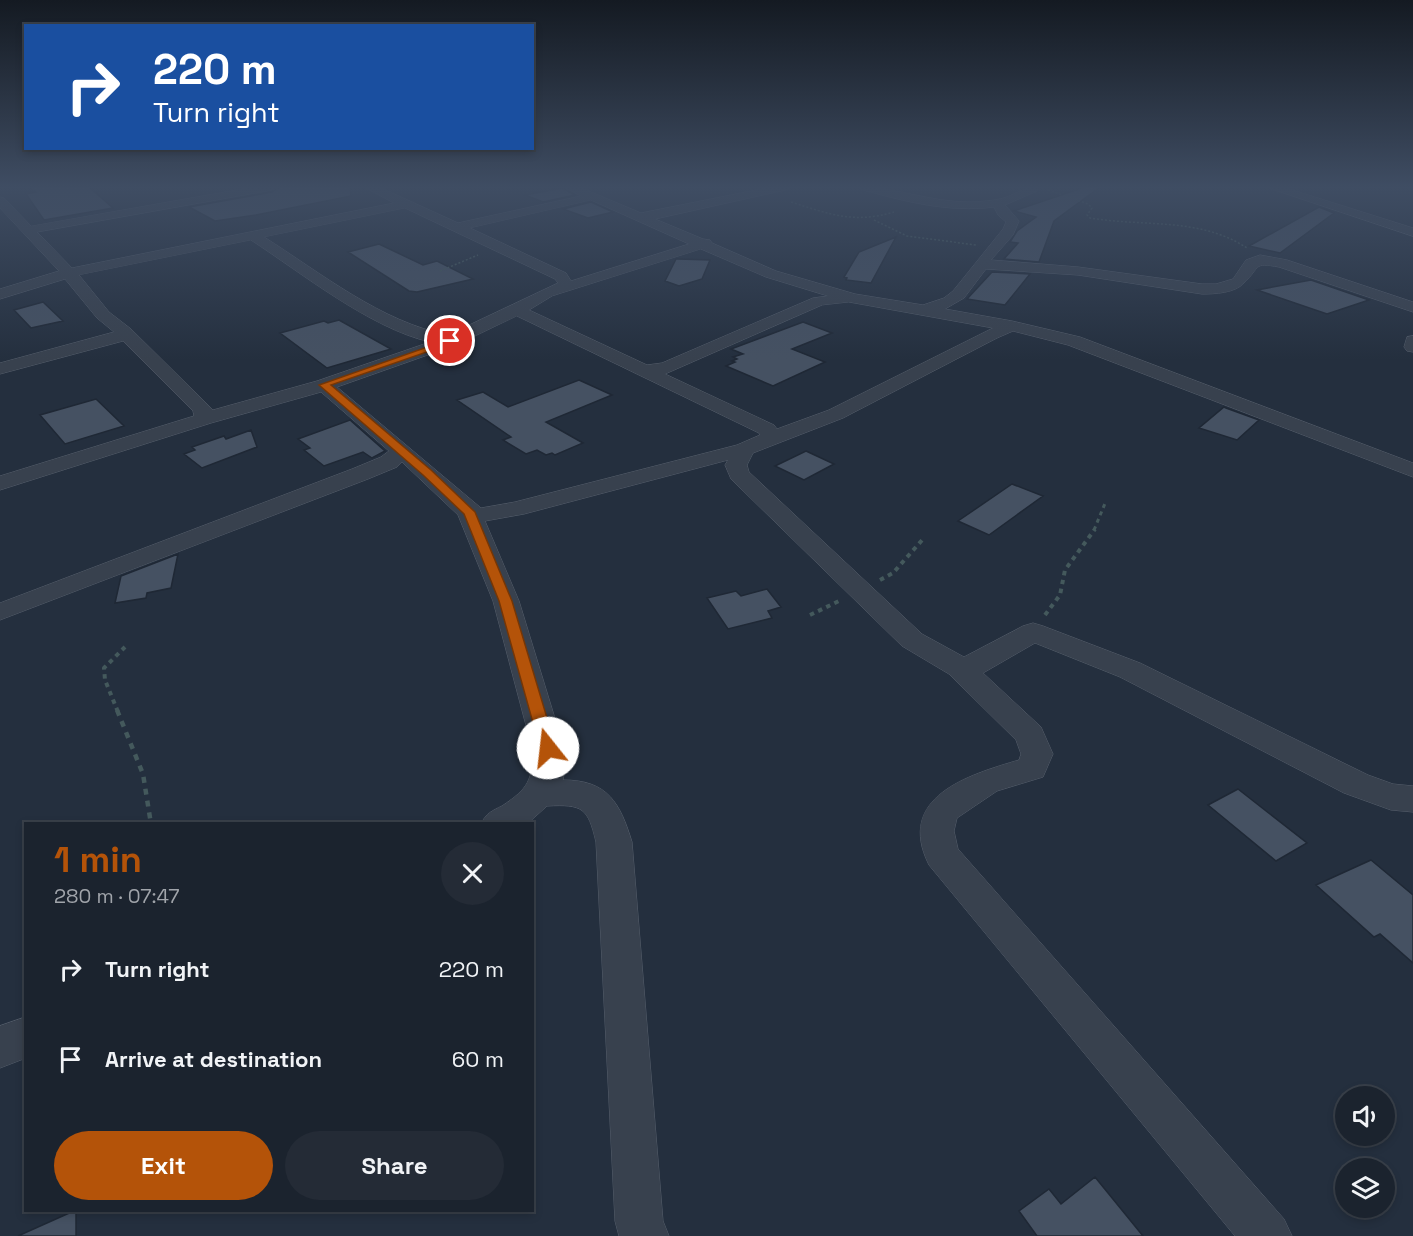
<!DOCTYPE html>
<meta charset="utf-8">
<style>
:root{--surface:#1b232e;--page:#242b36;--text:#f1f3f6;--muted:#a0a4aa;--line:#39404a;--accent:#b45309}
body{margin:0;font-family:"Space Grotesk",sans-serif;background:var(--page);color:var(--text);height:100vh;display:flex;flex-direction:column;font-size:22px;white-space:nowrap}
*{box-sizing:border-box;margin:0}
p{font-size:20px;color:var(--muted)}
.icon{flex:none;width:33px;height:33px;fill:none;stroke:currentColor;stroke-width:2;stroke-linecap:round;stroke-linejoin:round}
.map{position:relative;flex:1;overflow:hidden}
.sheet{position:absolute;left:24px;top:822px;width:510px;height:390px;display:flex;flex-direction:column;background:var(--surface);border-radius:0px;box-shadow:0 3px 9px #0003,0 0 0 2px var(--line)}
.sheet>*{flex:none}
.guide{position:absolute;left:24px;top:24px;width:510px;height:126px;border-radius:0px;box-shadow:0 3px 9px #0003,0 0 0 2px var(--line);background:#1a4fa0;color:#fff;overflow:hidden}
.controls{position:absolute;left:1335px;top:1086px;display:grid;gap:12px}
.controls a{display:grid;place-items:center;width:60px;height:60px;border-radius:50%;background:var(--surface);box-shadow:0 3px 9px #0003,0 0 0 2px var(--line);font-size:30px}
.pin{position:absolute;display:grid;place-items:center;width:51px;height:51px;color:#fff;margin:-26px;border:3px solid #fff;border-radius:50%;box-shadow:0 2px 6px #0007}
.me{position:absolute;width:66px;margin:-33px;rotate:344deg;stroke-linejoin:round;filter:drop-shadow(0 0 4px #0008)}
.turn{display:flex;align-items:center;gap:21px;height:126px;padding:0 30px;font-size:27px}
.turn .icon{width:78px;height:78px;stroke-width:2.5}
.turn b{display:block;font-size:42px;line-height:51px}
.round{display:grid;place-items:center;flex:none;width:63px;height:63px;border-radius:32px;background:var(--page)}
.overview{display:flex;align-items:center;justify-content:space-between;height:102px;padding:0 30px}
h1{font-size:36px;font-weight:800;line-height:45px;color:var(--accent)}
.action{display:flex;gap:12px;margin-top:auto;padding:12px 30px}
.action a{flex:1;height:69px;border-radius:36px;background:var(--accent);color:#fff;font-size:24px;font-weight:800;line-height:69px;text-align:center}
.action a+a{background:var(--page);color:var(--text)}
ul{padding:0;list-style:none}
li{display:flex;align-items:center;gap:18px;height:90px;padding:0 30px}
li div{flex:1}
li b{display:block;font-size:22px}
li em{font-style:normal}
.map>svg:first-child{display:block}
.building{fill:#455162;stroke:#1f2835;stroke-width:1.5}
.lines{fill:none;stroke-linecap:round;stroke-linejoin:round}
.street-casing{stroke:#565f6c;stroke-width:1}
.path-far3{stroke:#44595c;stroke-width:1.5;stroke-dasharray:2 2;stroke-linecap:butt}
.path-far2{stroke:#44595c;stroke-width:3;stroke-dasharray:4 4;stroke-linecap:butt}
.path-far1{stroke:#44595c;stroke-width:4;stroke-dasharray:4.5 4.5;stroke-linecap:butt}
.path{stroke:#44595c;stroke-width:4.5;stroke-dasharray:6 6;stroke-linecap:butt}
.street{fill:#38414e;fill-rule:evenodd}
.route{fill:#b45309;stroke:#753606;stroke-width:1.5}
</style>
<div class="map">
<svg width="1413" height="1236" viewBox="0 0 1413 1236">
<rect width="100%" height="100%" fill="#242f3e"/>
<path class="building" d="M 27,187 L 89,187 L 113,208 L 44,220 L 26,194 L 36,192 Z
M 280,187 L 350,187 L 351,196 L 256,215 L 215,221 L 189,207 L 272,192 Z
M 1085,187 L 1100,187 L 1054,221 L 1039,262 L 1004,259 L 1018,243 L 1010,242 L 1017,231 L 1036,217 L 1014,211 Z
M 562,188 L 575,195 L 543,202 L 525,195 Z
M 591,202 L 613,212 L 588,218 L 563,209 Z
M 1319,207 L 1334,213 L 1280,253 L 1249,246 Z
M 896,237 L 871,283 L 846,280 L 847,278 L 844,277 L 859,252 Z
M 379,244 L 423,265 L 437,261 L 473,279 L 417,292 L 409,291 L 348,252 Z
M 676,259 L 678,259 L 710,260 L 702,279 L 679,286 L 665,281 Z
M 992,272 L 1030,274 L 1005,305 L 967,299 Z
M 1311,280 L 1369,300 L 1327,314 L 1257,290 Z
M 43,302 L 63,321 L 31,328 L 14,310 Z
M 339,320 L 391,349 L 327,368 L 280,333 L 324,321 L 328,323 Z
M 803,322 L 832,333 L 792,349 L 825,362 L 773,386 L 726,366 L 735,362 L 732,361 L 737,359 L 733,357 L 743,354 L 731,349 Z
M 579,380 L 612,395 L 546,422 L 583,443 L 555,455 L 552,453 L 546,455 L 537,450 L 526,454 L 503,440 L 511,437 L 457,400 L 483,392 L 508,407 Z
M 96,399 L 124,426 L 65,444 L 40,415 Z
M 1224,407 L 1226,408 L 1259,420 L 1237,440 L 1199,428 Z
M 350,420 L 385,451 L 372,458 L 363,452 L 324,466 L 304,450 L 310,448 L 298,439 Z
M 251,430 L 257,447 L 202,468 L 184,454 L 195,450 L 192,447 L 224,436 L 226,439 Z
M 806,451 L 834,464 L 804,480 L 775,466 Z
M 1012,484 L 1043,496 L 989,535 L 958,521 Z
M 178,554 L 171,588 L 147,593 L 146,598 L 115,603 L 121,576 Z
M 767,589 L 781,607 L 768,611 L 772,618 L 728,629 L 707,598 L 736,591 L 741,596 Z
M 1238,789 L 1307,843 L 1276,861 L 1208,805 Z
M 1371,860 L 1413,895 L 1413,963 L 1380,934 L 1374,937 L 1316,885 Z
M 1095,1177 L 1143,1236 L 1037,1236 L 1019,1211 L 1049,1189 L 1061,1204 Z
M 76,1210 L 76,1236 L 18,1236 Z"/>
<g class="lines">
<defs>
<path id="street" d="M 254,187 L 278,187 L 272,190 L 37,232 L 72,268 L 394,203 L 364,187 L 379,187 L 458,223 L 581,196 L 564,187 L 579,187 L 641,213 L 771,187 L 791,187 L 785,190 L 655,219 L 703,239 L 710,240 L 712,243 L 776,271 L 855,294 L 923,305 L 944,298 L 953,291 L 1003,229 L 1006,222 L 998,215 L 994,207 C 948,213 903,201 860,189 L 858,187 C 895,187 931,202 968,202 C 979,202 990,201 1000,199 C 1016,195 1023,187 1037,187 L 1037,191 L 1005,205 L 1019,221 L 1013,235 L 991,260 L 1078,267 L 1202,284 L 1216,284 L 1233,279 L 1246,260 L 1260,255 L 1287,260 L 1413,302 L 1413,312 L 1279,267 C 1252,262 1261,267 1244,283 C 1235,293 1215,294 1202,294 L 1078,275 L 986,269 L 964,298 L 945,309 L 1012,321 L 1080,337 L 1413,463 L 1413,477 L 1068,345 L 1013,331 L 997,338 L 843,418 L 753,453 L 747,465 L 749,472 L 922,634 L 964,657 L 1023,626 L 1033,623 L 1043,626 L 1140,663 L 1368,775 L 1393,784 L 1413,786 L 1413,812 L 1391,810 L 1344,793 L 1120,677 L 1035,643 L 983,673 L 1041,727 L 1053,754 L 1043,777 L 997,791 L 957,818 L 954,831 L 958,849 L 1284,1219 L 1292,1236 L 1235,1236 L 929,865 C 895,797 968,775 1019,760 L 1021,754 L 1016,740 L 949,674 L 902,646 L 731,479 L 725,465 L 728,460 L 524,514 L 485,521 L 519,601 L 564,748 L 565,768 L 563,780 C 608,780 620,803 632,842 L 663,1221 L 669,1236 L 619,1236 L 615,1221 L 596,842 C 588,808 583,804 547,806 L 527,824 L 481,824 C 486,813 492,811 502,806 C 529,788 533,780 532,748 L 493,601 L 458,515 L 402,462 L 397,467 L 368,479 L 0,620 L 0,603 L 352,469 L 381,457 L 389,451 L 321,392 L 211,423 L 0,490 L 0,476 L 194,416 L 193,411 L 123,341 L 0,374 L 0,363 L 114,332 L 97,318 L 65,279 L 0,299 L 0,289 L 59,271 L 0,208 L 0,197 L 4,198 L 31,226 ZM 591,200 L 689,244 L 571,281 L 566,273 L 470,228 ZM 405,208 L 555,279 L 558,283 L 448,335 C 381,322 321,273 264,237 ZM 251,240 C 303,274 370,328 430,342 L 317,381 L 213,410 L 131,329 L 109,312 L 79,275 ZM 701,249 L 766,277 L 828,296 L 813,298 L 662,363 L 647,365 L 529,310 L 552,296 ZM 849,302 L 993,328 L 829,410 L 777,429 L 774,425 L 665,374 L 822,305 ZM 517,316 L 759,433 L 760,435 L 737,445 L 515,502 L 481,508 L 337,387 L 456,345 Z
M 1266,187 L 1283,187 L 1413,228 L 1413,236 Z
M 1413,336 L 1413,352 L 1407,351 L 1404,347 L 1407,337 Z
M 26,1017 L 26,1058 L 0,1068 L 0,1026 Z"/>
</defs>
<use href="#street" class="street-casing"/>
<path class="path-far3" d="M 1048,190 L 1088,204 L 1092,208 L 1087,215 L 1090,218 C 1144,227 1200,217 1247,248
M 791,202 C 829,214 854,224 894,212
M 874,220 L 907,236 L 976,245
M 440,271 L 478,255"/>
<path class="path-far2" d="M 1094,530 L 1106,501"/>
<path class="path-far1" d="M 880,580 L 893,573 L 923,539
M 810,615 L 839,601
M 1045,615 L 1060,595 L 1065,570 L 1095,529
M 118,712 L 105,680 L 104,668 L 125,647"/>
<path class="path" d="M 117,710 L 143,774 L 151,824"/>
<use href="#street" class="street"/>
</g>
<linearGradient id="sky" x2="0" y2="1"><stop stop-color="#141a22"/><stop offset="0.52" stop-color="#3f4d63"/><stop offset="1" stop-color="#3f4d63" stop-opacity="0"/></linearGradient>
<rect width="1413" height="360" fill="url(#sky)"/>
<path class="route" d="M 450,339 L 454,341 L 453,343 L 331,385 L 431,470 L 475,512 L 512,601 L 556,748 L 554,752 L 543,752 L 540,748 L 499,601 L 464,514 L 423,475 L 319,385 Z"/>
</svg>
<div class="controls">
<a><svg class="icon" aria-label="sound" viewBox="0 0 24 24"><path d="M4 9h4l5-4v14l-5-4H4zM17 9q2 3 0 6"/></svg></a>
<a><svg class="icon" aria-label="layers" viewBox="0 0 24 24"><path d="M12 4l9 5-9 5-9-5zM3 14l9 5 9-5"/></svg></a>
</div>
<div class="pin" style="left:450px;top:341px;background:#d93025"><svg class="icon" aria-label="arrive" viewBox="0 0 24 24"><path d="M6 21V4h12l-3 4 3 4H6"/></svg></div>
<svg class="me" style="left:548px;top:748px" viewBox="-20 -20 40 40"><circle r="19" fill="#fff"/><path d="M0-13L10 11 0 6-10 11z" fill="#b45309"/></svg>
<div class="guide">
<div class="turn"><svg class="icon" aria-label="right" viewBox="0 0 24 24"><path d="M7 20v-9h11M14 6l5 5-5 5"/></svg><div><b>220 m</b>Turn right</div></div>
</div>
<section class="sheet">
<div class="overview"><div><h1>1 min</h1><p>280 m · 07:47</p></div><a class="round"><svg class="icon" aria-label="close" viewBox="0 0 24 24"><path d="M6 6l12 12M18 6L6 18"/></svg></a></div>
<ul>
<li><svg class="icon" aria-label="right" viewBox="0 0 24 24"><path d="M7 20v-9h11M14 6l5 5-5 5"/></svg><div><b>Turn right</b></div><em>220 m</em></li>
<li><svg class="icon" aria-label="arrive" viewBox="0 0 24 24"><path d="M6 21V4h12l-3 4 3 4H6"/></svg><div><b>Arrive at destination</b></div><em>60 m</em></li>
</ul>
<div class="action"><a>Exit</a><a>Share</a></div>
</section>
</div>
